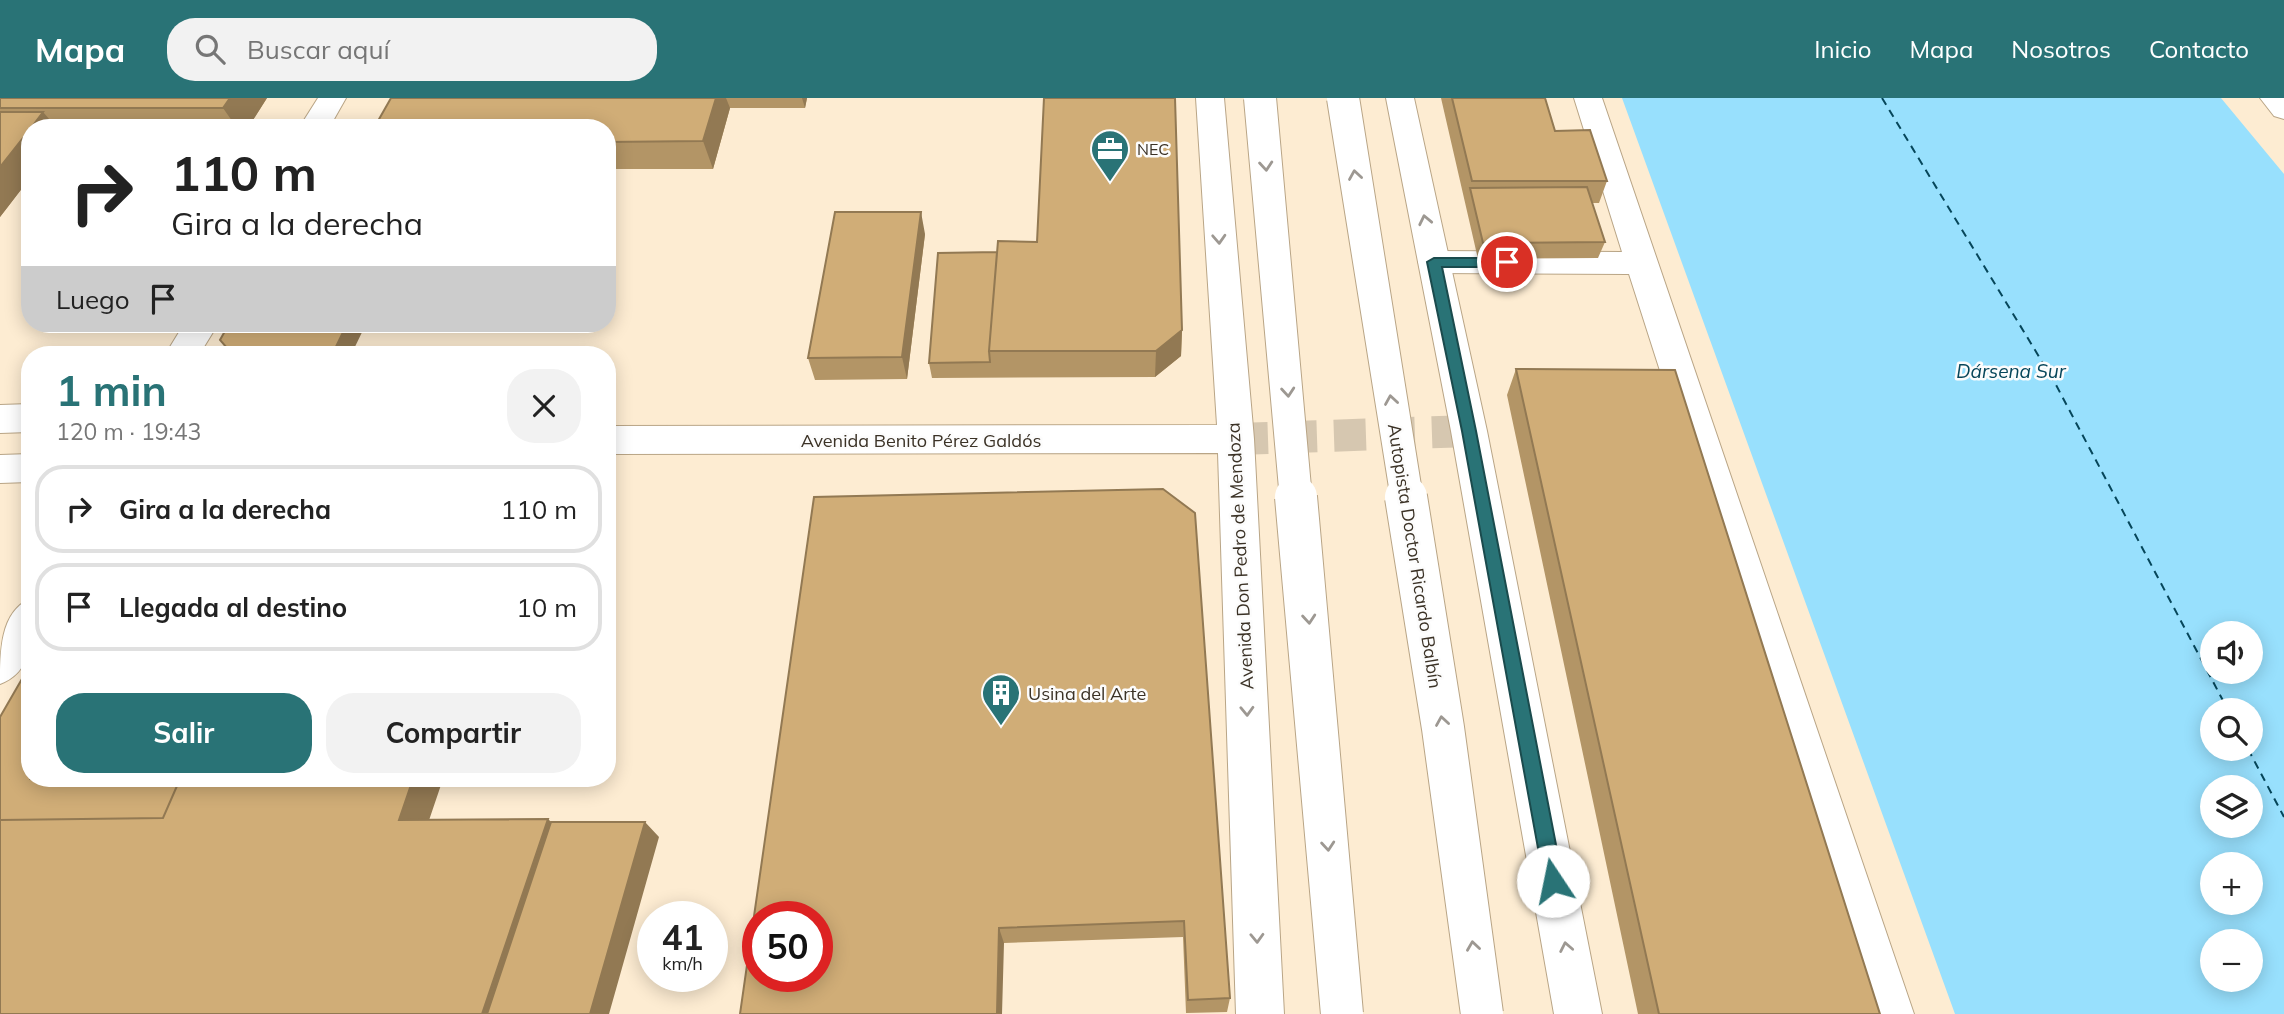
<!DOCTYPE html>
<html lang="es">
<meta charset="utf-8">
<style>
:root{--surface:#fff;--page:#f2f2f2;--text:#222;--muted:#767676;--line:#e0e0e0;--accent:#297376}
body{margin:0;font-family:Mulish,sans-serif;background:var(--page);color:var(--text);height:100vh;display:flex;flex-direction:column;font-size:26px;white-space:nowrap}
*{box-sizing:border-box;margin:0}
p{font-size:23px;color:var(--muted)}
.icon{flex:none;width:38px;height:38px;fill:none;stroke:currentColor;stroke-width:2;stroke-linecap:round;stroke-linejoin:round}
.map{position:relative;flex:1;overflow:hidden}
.panel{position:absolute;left:21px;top:248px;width:595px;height:441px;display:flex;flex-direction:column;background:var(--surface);border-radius:28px;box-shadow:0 4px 18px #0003}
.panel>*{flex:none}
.guide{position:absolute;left:21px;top:21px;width:595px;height:214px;border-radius:28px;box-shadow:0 4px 18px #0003;background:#fff;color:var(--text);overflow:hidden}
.fabs{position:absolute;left:2200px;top:523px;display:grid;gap:14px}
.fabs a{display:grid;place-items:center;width:63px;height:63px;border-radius:50%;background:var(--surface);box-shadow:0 4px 18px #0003;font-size:35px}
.speed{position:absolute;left:637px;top:803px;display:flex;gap:14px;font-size:35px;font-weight:700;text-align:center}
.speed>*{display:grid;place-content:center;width:91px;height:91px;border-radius:50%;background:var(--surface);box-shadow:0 4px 18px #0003;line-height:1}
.speed small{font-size:18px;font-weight:400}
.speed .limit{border:10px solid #d22;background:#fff;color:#111}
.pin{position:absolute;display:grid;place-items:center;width:60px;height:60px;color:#fff;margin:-30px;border:4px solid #fff;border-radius:50%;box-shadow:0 2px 7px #0007}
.me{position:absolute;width:77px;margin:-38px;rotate:349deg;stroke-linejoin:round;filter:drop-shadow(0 0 5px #0008)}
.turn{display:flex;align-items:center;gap:24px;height:147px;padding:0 35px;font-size:32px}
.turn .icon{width:91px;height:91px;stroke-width:2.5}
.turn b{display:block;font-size:49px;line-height:60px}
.then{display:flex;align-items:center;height:66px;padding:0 35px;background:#0003;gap:14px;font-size:26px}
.round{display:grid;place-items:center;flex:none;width:74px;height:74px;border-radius:28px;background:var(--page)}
.headline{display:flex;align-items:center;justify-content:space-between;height:119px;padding:0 35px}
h1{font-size:42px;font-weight:700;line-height:52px;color:var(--accent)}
.cta{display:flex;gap:14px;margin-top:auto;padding:14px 35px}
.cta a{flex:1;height:80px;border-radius:28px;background:var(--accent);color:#fff;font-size:28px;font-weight:700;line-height:80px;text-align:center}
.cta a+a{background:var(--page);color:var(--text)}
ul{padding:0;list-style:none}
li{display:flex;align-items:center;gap:21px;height:88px;margin:0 14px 10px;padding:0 21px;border:4px solid var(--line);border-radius:28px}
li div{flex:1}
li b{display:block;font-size:26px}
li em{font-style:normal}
header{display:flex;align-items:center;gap:42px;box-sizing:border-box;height:98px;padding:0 35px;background:var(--accent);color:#fff}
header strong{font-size:33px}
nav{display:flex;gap:38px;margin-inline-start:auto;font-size:24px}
.search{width:490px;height:63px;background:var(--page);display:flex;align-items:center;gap:18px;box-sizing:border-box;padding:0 24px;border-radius:28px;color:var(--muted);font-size:26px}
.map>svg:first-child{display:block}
.water{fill:#98e0fd;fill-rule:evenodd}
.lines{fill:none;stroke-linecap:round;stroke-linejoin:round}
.ferry{stroke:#06465a;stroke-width:2;stroke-dasharray:8 6;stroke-linecap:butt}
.major-tunnel{stroke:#d6c7b0;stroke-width:32;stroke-dasharray:32 17;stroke-linecap:butt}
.minor-casing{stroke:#b9a586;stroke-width:2}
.major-casing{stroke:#b9a586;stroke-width:2}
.minor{fill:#fff;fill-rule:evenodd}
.major{fill:#fff;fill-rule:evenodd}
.highway-bridge-far1-casing{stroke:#b9a586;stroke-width:34;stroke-linecap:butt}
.highway-bridge-casing{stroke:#b9a586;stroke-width:44;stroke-linecap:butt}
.highway-bridge-far1{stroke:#fff;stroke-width:32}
.highway-bridge{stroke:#fff;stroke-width:42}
.wall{fill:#b39566}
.shaded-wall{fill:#927953}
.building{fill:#d0ad77;stroke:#927953;stroke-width:2;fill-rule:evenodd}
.oneway{stroke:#9d9892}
.route{fill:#297376;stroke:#1b4b4d;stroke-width:2}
.labels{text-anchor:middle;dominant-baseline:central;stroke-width:5;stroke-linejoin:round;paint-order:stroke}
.far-poi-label{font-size:16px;fill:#3b3226;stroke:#fcfcfc;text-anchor:start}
.street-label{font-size:18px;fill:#3b3226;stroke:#fcfcfc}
.poi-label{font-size:18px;fill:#3b3226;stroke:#fcfcfc;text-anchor:start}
.water-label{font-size:19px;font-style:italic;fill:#06465a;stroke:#fcfcfc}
</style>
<header>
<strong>Mapa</strong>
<div class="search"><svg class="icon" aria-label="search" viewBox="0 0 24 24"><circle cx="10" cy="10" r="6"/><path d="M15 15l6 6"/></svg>Buscar aquí</div>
<nav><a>Inicio</a><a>Mapa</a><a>Nosotros</a><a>Contacto</a></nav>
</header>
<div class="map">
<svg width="2284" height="916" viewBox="0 0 2284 916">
<rect width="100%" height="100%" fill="#fdecd2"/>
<path class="water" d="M 1622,0 L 2221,0 L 2284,76 L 2284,916 L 1955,916 ZM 2212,536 L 2250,536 L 2250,574 L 2212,574 ZM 2250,612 L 2250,651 L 2212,651 L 2212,612 ZM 2212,690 L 2250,690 L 2250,728 L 2212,728 ZM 2212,766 L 2250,766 L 2250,805 L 2212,805 ZM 2212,844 L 2250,844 L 2250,882 L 2212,882 Z"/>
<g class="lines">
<path class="ferry" d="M 1882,0 L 2055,285 L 2228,612
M 2248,651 L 2284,719"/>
<path class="major-tunnel" d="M 1236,341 L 1469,333"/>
<defs>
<path id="minor" d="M 318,0 L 346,0 L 329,30 L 299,30 Z
M 1574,0 L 1602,0 L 1914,916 L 1866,916 L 1629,176 L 1434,175 L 1423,172 L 1418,164 L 1423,156 L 1434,153 L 1622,154 Z
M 2260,0 L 2284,0 L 2284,21 L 2274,18 Z
M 184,226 L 218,226 L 199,257 L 165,257 Z
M 30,501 C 30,534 37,572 0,586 C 0,554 0,514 30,501 Z"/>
<path id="major" d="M 1196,0 L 1224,0 L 1254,341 L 1284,916 L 1236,916 L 1218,355 L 607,356 L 607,328 L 1217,327 Z
M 1386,0 L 1414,0 L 1487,333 L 1602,916 L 1554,916 L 1451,333 Z
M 30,306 L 30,334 L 0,335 L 0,307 Z
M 30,356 L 30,384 L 0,385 L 0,357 Z"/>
</defs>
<use href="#minor" class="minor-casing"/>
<use href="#major" class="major-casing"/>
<use href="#minor" class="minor"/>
<use href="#major" class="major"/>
<defs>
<path id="highway-bridge-far1" d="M 1260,0 L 1296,401
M 1343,0 L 1407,401"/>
<path id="highway-bridge" d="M 1296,399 L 1342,916
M 1406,399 L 1443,630 L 1482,916"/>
</defs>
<use href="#highway-bridge-far1" class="highway-bridge-far1-casing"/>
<use href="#highway-bridge" class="highway-bridge-casing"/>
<use href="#highway-bridge-far1" class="highway-bridge-far1"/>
<use href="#highway-bridge" class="highway-bridge"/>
</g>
<path class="wall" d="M 0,0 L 267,0 L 248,30 L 30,30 L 30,80 L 0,119 Z
M 391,0 L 807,0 L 805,10 L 730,10 L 713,71 L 607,71 L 607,30 Z
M 1441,0 L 1545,0 L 1555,33 L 1607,83 L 1599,105 L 1592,105 L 1605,144 L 1598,160 L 1478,161 Z
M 925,136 L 907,281 L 815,282 L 808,260 Z
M 997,154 L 1182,232 L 1181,258 L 1155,279 L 932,280 L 929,265 Z
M 1516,271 L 1880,916 L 1638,916 L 1507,297 Z
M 1163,391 L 1230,900 L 1227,914 L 1186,915 L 1183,839 L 1004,845 L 740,916 Z"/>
<path class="shaded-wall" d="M 230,0 L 267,0 L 248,30 L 237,30 L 223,10 Z
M 716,0 L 726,0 L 730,10 L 713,71 L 703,43 Z
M 802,0 L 807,0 L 805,10 Z
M 43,14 L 57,30 L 31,30 Z
M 30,31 L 30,80 L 7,110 L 0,102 L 0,69 Z
M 0,102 L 7,110 L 0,119 Z
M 921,114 L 925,136 L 907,281 L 902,259 Z
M 347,226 L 366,226 L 351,257 L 332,257 Z
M 1182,232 L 1181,258 L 1155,279 L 1156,253 Z
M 413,681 L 443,681 L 423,740 L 399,722 Z
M 548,721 L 567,739 L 510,916 L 482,916 Z
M 645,724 L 659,739 L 609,916 L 590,916 Z
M 999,830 L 1004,845 L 1002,916 L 997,916 Z"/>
<path class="building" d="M 0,0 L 230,0 L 223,10 L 0,10 Z
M 391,0 L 716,0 L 703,43 L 607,44 L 607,30 L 374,30 Z
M 1044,0 L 1175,0 L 1182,232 L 1156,253 L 989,253 L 998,143 L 1037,144 Z
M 1452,0 L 1545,0 L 1555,33 L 1590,32 L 1607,83 L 1472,83 Z
M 0,14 L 43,14 L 31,30 L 30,30 L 30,31 L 0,69 Z
M 1587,89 L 1605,144 L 1483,145 L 1470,90 Z
M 835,114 L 921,114 L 902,259 L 808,260 Z
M 997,154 L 989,253 L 990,264 L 929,265 L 938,155 Z
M 229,226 L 347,226 L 332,257 L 233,257 L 220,242 Z
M 1516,271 L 1675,272 L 1880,916 L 1659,916 Z
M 1163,391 L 1195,415 L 1230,900 L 1188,902 L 1184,823 L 999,830 L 997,916 L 740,916 L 814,399 ZM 758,819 L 817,819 L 817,878 L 758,878 Z
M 30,567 L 30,681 L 180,681 L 163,720 L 0,722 L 0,619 Z
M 180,681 L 413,681 L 399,722 L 548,721 L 482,916 L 0,916 L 0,722 L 163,720 Z
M 551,724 L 645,724 L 590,916 L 487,916 Z"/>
<defs><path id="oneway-chevron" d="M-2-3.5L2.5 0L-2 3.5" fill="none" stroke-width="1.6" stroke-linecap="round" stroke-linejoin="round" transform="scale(1.75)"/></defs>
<g class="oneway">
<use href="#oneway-chevron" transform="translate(1266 68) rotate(85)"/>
<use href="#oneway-chevron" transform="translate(1355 77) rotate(-99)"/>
<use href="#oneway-chevron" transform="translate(1425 122) rotate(-102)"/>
<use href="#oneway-chevron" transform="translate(1219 141) rotate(87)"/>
<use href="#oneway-chevron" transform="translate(1288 294) rotate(85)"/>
<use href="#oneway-chevron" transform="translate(1391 302) rotate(-99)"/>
<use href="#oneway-chevron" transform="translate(1309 521) rotate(85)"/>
<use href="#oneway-chevron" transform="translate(1247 613) rotate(88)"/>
<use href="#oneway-chevron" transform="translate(1442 623) rotate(-99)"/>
<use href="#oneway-chevron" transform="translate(1328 748) rotate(85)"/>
<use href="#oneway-chevron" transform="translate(1257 840) rotate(88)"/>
<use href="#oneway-chevron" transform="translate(1473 848) rotate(-98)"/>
<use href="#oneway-chevron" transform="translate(1566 849) rotate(-101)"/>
</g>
<path class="route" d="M 1434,160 L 1507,160 L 1514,164 L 1507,169 L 1442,169 L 1476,333 L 1563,783 L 1560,790 L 1553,793 L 1547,790 L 1544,783 L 1462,333 L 1427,164 Z"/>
<defs>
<symbol id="office-pin" viewBox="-11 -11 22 30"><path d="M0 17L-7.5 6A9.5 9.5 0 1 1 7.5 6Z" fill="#297376" stroke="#fcfcfc"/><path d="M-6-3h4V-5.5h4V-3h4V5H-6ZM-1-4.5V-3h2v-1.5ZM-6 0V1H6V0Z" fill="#fff"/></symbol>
<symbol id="building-pin" viewBox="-11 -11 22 30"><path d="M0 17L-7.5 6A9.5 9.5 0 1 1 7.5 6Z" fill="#297376" stroke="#fcfcfc"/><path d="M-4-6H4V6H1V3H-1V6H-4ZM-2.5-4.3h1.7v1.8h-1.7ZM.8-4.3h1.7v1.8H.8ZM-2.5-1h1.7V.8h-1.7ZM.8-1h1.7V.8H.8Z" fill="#fff"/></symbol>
</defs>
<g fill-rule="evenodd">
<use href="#office-pin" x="1088" y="29" width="44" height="60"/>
<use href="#building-pin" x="979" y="573" width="44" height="60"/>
</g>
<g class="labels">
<g class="far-poi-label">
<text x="1137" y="51">NEC</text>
</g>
<g class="street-label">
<text x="921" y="342">Avenida Benito Pérez Galdós</text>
<text transform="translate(1240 458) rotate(-93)">Avenida Don Pedro de Mendoza</text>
<text transform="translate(1415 458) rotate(81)">Autopista Doctor Ricardo Balbín</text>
</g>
<g class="poi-label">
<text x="1028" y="595">Usina del Arte</text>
</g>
<g class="water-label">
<text x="2011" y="273">Dársena Sur</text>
</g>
</g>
</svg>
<div class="fabs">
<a><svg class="icon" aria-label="sound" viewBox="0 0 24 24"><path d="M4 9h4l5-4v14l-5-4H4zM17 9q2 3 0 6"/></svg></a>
<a><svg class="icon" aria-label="search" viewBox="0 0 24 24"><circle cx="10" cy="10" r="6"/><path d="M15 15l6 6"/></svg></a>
<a><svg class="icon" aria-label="layers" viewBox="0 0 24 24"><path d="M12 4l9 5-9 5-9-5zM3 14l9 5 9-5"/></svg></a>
<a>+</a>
<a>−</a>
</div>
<div class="speed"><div>41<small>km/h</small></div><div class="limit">50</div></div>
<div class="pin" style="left:1507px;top:164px;background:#d93025"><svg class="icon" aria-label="arrive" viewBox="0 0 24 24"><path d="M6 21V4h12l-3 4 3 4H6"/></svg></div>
<svg class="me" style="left:1553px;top:783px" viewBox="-20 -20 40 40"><circle r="19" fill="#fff"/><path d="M0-13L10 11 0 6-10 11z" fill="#297376"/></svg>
<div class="guide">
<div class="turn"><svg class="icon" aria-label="right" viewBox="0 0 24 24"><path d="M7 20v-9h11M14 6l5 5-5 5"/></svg><div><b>110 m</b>Gira a la derecha</div></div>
<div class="then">Luego<svg class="icon" aria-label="arrive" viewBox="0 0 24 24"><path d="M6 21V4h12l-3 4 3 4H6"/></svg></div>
</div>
<section class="panel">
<div class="headline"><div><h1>1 min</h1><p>120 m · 19:43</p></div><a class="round"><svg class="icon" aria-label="close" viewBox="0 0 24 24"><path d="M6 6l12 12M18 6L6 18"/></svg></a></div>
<ul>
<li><svg class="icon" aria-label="right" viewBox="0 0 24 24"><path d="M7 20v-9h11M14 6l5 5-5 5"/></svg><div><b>Gira a la derecha</b></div><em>110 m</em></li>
<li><svg class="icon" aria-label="arrive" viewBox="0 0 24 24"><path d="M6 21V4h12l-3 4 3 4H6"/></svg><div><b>Llegada al destino</b></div><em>10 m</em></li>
</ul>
<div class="cta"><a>Salir</a><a>Compartir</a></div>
</section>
</div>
